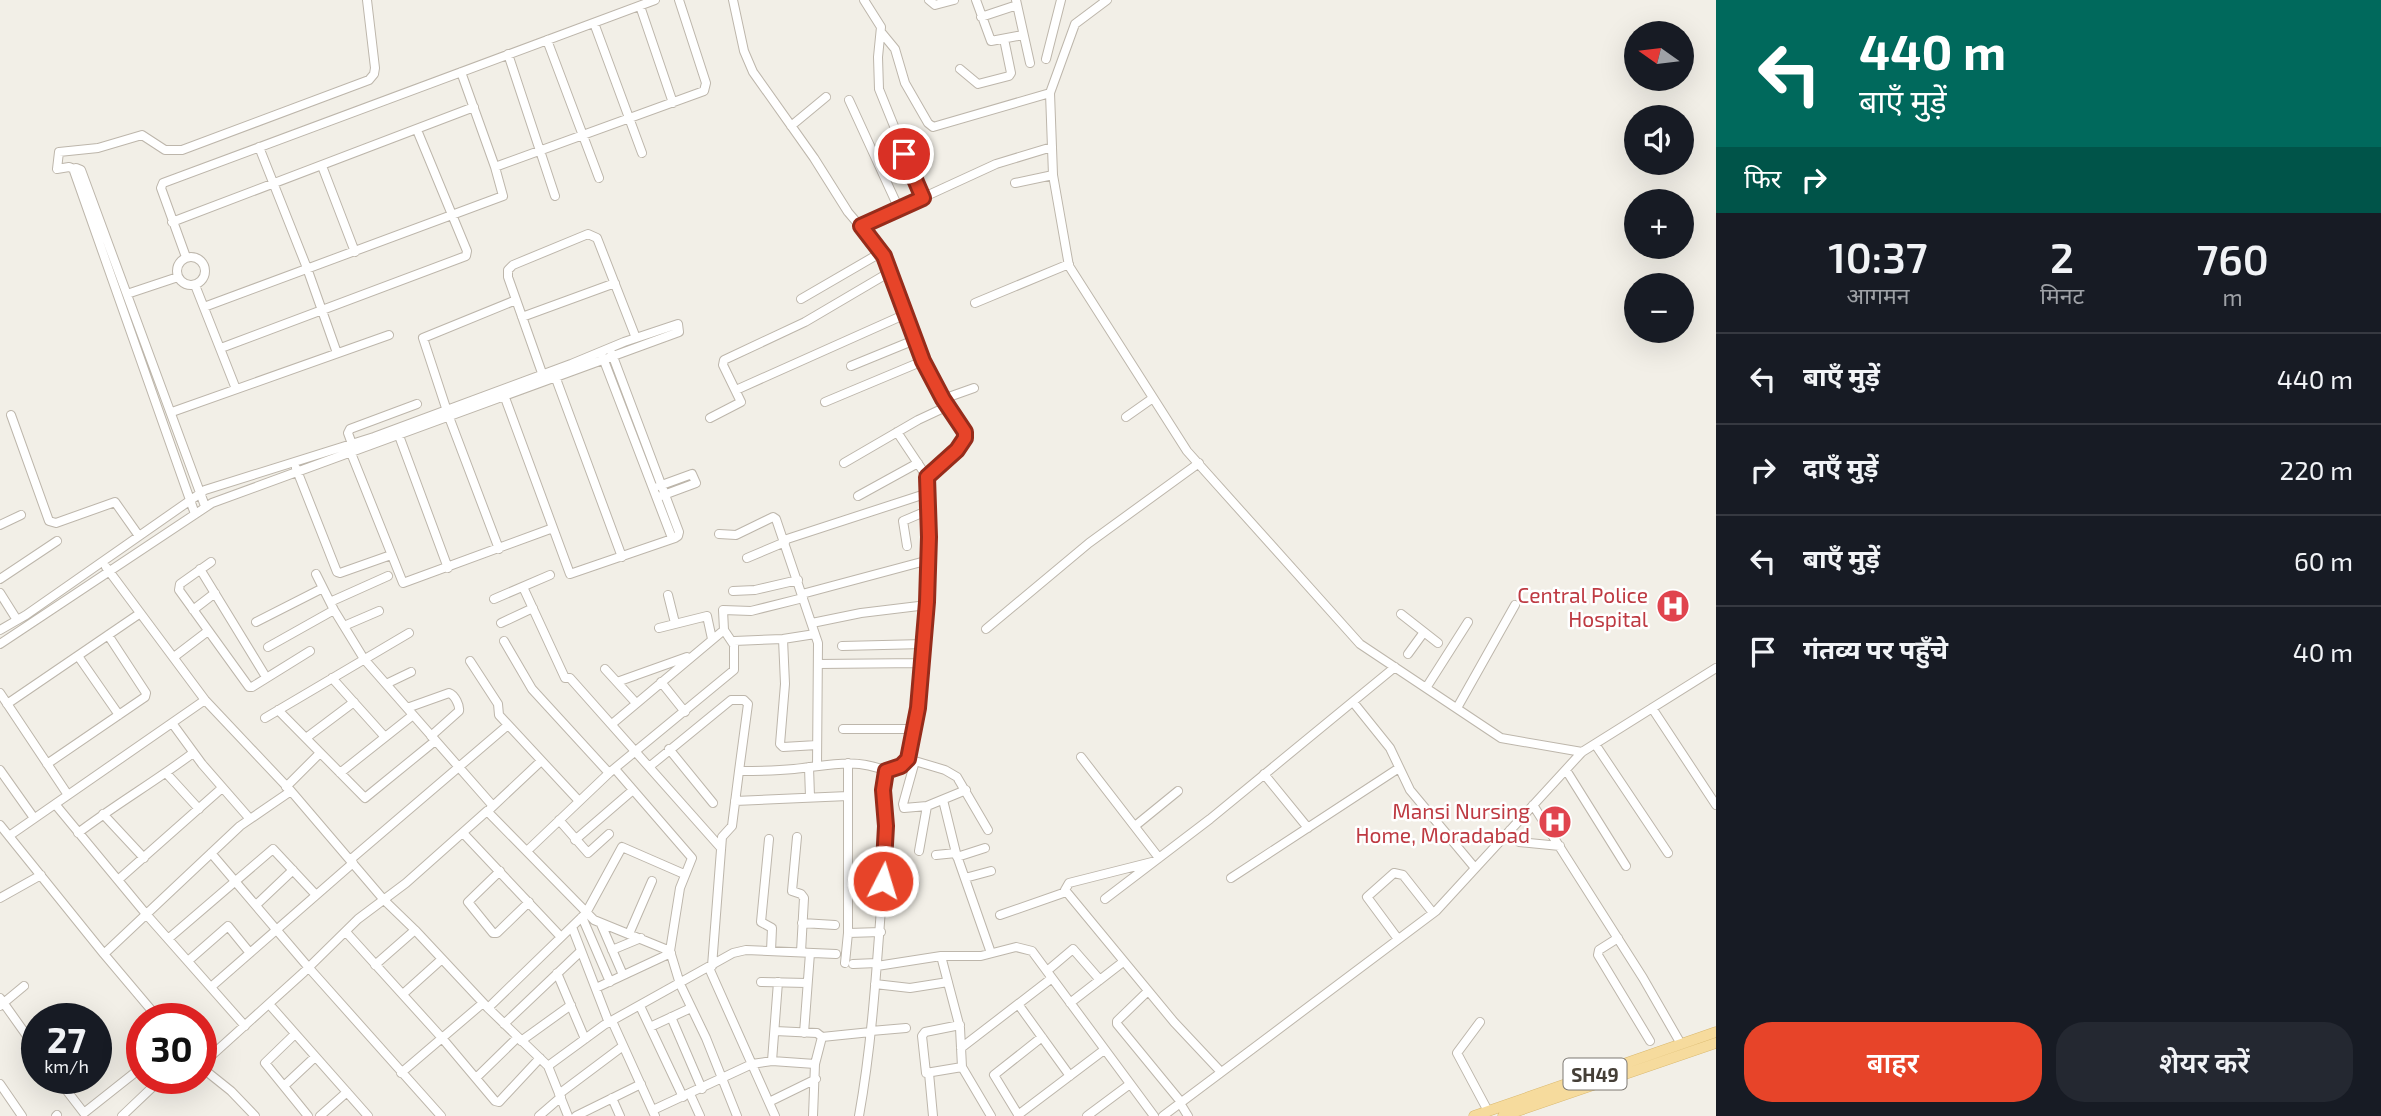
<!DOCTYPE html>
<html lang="hi">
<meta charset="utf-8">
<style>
:root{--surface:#171b24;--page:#242831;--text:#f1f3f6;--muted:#9ea1a6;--line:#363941;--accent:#e74429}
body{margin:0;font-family:"Exo 2","Noto Sans Devanagari",sans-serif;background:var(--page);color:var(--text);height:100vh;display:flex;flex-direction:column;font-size:26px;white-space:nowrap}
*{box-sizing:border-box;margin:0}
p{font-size:23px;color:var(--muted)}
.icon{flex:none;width:38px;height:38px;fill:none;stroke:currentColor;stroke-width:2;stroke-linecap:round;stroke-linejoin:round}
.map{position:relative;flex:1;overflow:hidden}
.panel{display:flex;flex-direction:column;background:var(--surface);width:665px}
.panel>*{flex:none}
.hud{background:#00695c;color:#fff;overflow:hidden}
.needle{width:46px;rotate:284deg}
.controls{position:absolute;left:1624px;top:21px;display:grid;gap:14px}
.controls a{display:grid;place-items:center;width:70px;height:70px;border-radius:50%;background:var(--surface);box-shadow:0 7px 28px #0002;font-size:35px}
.speed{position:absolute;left:21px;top:1003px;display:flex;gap:14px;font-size:35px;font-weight:700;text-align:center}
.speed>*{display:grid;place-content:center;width:91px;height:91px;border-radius:50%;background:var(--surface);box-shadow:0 7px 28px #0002;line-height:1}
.speed small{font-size:18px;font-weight:400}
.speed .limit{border:10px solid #d22;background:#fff;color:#111}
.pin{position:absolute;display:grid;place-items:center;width:60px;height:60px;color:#fff;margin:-30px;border:4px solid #fff;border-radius:50%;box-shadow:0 2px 7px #0007}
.me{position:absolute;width:77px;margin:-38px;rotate:5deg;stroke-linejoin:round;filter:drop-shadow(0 0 5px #0008)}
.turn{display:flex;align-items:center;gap:24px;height:147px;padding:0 28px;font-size:32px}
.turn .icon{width:91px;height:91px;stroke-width:2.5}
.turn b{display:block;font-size:49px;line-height:60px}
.then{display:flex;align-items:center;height:66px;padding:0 28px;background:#0003;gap:14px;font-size:26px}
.eta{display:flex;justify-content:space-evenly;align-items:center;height:119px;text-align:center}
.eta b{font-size:42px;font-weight:600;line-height:49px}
.cta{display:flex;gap:14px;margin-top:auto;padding:14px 28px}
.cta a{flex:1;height:80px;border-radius:28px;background:var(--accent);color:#fff;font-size:28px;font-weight:600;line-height:80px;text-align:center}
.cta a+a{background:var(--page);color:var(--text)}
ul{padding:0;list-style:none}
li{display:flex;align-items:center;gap:21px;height:91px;padding:0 28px;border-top:2px solid var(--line)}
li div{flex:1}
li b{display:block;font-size:26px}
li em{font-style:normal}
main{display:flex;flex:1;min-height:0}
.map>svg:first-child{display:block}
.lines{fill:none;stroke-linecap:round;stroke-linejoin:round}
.minor-casing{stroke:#bdb6ab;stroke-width:10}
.major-casing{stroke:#d9b86e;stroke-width:11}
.minor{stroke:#fff;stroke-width:8}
.major{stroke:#f6db9d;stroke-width:10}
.route-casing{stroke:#962c1b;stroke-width:18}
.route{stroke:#e74429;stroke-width:12}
.labels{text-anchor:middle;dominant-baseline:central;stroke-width:5;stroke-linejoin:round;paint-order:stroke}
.shield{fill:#fff;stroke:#7d7973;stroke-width:2}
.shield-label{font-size:19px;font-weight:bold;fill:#453f37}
.health-label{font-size:21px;fill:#be3a42;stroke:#fff;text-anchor:end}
</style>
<main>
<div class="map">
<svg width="1716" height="1116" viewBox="0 0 1716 1116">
<rect width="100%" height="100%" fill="#f2efe7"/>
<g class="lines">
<defs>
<path id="minor" d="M 733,0 L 744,51 L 753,72 L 814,158 L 848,212 L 882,252 L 915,335 L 923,361 L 943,399 L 965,432 L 965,438 L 957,450 L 927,477 L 926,480 L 929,537 L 927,602 L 918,708 L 908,759 L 901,766 L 886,771 C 880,795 888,820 886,845 C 878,936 875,1027 859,1116
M 864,0 L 881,27 L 878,57 L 879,89 L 923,198
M 929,0 L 935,5 L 954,0
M 976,0 L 991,41 L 1023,35
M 1016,0 L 1030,63
M 1107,0 L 1075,24 L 1050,93 L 1053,175 L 1069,266 L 1187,451 L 1360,644 L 1501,738 L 1582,752
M 640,6 L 673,103
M 981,17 L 1017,5
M 594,23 L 642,153
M 881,32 L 895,49 L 905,83 L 928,123 L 933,127 L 1050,93
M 547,40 L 599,178
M 508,54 L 555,196
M 1046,59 L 1061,0
M 960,69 L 978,84 L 1009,76 L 1011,73 L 1004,39
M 849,100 L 899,209
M 791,126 L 826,97
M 259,147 L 307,268 L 337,353
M 322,166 L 355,252
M 495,167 L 704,91 L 706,83 L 679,0
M 74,169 L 69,167 L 57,169 L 59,152 L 98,148 L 142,135 L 165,150 L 182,150 L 369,80 L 374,74 L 375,68 L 367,0
M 1015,183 L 1053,175
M 172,222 L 474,107
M 861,226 L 996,164 L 1052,147
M177 271a14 14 0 1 1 28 0a14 14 0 1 1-28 0Z
M 186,257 L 161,188 L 163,183 L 655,0
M 195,285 L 236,389
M 127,294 L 178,277
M 801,299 L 882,252
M 975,303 L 1069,264
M 204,307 L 503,196 L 495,167 L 461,72
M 522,317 L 615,283
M 221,348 L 466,256 L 467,251 L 417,130
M 603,358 L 672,538
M 851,366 L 917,339
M 542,373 L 508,277 L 508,270 L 513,265 L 588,234 L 597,238 L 636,338
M 555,376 L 622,557
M 736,390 L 906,314
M 504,395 L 570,574 L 675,538 L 678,536 L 679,532 L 612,354
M 943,399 L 974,388
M 825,402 L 923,361
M 172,412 L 389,335
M 11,415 L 49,521 L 56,523 L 115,502 L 139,536
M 1126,417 L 1153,398
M 710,418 L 741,402 L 723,365 L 724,360 L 805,322 L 890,272
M 897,432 L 927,477
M 398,433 L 448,568
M 352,444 L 348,433 L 350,429 L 417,404
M 349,448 L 403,583 L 553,528
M 844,463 L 918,420 L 948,406
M 296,468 L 337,572 L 340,573 L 391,555
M 659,486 L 692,474 L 696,483 L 661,496
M 858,496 L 918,463
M 195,514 L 74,171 L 76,168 L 81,170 L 205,506
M 0,525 L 21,515
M 719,534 L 736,535 L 773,517 L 776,519 L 818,643 L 817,766
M 784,540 L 928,493
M 907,546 L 903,521 L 929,510
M 499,549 L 449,417 L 423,338 L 516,300
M 747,558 L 785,542
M 211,562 L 180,584 L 179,590 L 249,687 L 252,687 L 310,651
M 106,567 L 205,700 L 291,791
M 200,569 L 266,677
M 316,574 L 334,610 L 364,659 L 493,806
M 0,579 L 57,541
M 523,587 L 565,678 L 570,678 L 721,848
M 733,591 L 755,590 L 798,580
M 0,593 L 17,620
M 802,594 L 929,560
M 668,595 L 675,623
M 494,599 L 550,575
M 330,602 L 388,576
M 193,610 L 215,593
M 1401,614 L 1438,643
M 256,622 L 323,588
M 501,623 L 533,608
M 812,623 L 861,613 L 927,605
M 344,626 L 379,611
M 659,628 L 707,616 L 712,639
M 986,629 L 1089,543 L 1199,463
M 0,630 L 26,615 L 205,490 L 374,437 L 571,364 L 624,342 L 678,324 L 679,332 L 212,503 L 0,644
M 783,639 L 785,684 L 780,744 L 783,747 L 817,745
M 504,641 L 532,689 L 609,773
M 734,641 L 783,639 L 815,634
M 842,646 L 924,644
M 268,647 L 334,610
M 1408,654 L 1424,632
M 78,656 L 119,715
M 174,657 L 208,631
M 470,661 L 498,704 L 499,715 L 579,801
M 818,664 L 922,663
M 605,669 L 636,703
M 332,678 L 385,737
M 617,682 L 687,657
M 661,682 L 685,712
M 386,684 L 411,672
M 1426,688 L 1468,622
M 0,693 L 68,795
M 1353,702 L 1390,748 L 1410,790 L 1475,868
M 7,704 L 139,614
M 407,708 L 449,693 C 455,695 460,706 459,711 L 431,736
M 1457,708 L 1515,605
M 1652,708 L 1716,805
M 278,710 L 365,798 L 435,741
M 265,718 L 409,633
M 172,723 L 202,764 L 250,819
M 612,724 L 724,630
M 843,729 L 914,729
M 306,738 L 354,702
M 1595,744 L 1668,853
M 669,749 L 713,803
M 1081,757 L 1159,858
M 908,759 L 945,770 L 957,777 L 988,830
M 915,761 L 903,804 L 904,808 L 927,806 L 966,790
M 47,764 L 145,697 L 146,693 L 108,635
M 649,767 L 731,700 L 744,700 L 748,704 L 739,771 C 757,771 775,771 794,769 C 826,766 855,757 886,771
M 809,767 L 810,797
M 615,769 L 692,858 L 680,888 L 670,951
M 0,770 L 34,818
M 1566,770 L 1626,866
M 340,773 L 413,715
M 167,774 L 199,809
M 1264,774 L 1308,828
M 286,787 L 320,753
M 943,800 L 956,853 L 991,953
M 735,801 L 848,796
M 55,804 L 146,914 L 245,1026
M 1533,805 L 1643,978 L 1681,1044
M 490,809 L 541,761
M 103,814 L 144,858
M 559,820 L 588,853 L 609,834
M 0,825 L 104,954
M 1135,826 L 1178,791
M 1510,830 L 1519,842 L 1560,846
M 78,833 C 116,804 156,781 193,753
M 463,833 L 561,937
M 9,836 L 205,700
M 797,837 L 792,891 L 801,894 L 804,898 L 801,952
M 769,839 L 761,922 L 772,928 L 771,951
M 575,840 L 633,790
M 527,851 L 609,773 L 734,670 L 734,645 L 724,630 L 723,610 L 751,611 L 803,598
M 919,851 L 927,806
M 211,853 L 309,968 L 441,1116
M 936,855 L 956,853
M 957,857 L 985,848
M 350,860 L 508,725
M 1152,862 L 1069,883 L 1065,890 L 1174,1022 L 1221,1072
M 500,871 L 468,902 L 493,933 L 497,933 L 529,902
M 965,878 L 991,871
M 1231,878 L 1399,768
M 118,880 L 222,788
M 0,898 L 41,875
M 1105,899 L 1210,819 L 1395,667
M 256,905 L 293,870
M 1000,915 L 1066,892
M 582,917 L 610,982
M 802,923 L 835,925
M 601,924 L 623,975
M 572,927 L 609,1023
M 346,932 L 442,1038 L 495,1101 L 499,1102 L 540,1058
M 848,933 L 881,932
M 629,934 L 652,881
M 1618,938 L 1599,950 L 1598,955 L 1650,1041
M 168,939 L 273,849 L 316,895
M 1398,939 L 1367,897 L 1394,873 L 1403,875 L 1433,913
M 612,950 L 641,938
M 941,956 L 981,956 L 1016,947 L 1032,951 L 1154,1116
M 188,961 L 228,926 L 250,953
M 845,963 L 848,933 L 848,763
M 853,964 L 877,963
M 375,965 L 415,930
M 712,966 L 722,837 L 732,826 L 739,771
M 877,966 L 941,956 L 960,1028 L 962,1067 L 991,1116
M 709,968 L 775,1116
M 1047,971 L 1073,949 L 1100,980
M 557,973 L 585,1039
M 761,982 L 807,983
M 875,984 L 910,988 L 948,982
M 211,987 L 353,863
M 596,988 L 671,953
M 1148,991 L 1117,1021 L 1117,1024 L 1181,1102
M 403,994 L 442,959
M 0,998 L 37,1050
M 1070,1003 L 1123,962
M 269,1004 L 368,1116
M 1018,1004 L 1070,1076
M 0,1006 L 24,986
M 640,1006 L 683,1097
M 488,1008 L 586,913 L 622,847 L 684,874
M 671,1017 L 702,1089
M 158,1018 L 104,954 L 240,826 L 291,791 L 384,900 L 415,930 L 488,1008 L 548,1066
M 612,1021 L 655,1116
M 1480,1022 L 1457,1053 L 1488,1111
M 504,1024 L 581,951
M 960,1025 L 925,1032 L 922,1036 L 926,1073 L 962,1067
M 650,1027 L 691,1008
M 775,1031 L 817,1033 L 822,1037 L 871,1032
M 871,1031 L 906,1028
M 804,1033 L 810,953
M 295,1034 L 265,1063 L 308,1116
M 521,1041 L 571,1005
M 961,1048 L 1052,978
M 772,1061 L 778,982
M 815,1064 L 822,1037
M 201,1065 L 304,972 L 358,919 L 406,883 L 487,811 L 594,920 L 670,951 L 680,984 L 706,1038 L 737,1116
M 201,1067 L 231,1091 L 255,1116
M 401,1073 L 483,1003
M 929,1073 L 933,1116
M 57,1078 L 84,1113 L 142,1067
M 476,1078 L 517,1038
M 0,1084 L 22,1116
M 284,1086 L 315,1057
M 559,1094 L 623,1046
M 690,1094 L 700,1116
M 612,1098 L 620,1116
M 769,1102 L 816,1079
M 1180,1103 L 1188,1116
M 653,1110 L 752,1064 L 772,1061 L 815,1064 L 813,1116
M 1018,1115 L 1104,1050
M 56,1116 L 57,1115
M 122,1116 L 162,1078
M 320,1116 L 347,1092
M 539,1116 L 561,1097
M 568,1116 L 548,1066 L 604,1025 L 733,953 L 746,950 L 836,954
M 576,1116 L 641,1084
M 1019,1116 L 994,1075 L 1042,1037
M 1087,1116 L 1130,1084
M 1163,1116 L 1436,911 L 1582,752 L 1716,668"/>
<path id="major" d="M 1474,1116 L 1716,1032
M 1503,1116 L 1716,1043"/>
</defs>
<use href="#minor" class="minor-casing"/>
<use href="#major" class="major-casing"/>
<use href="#minor" class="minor"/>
<use href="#major" class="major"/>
</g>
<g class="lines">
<defs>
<path id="route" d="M 883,881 L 886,826 L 883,790 L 886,771 L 901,766 L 908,759 L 918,708 L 927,602 L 929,537 L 927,477 L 957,450 L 965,438 L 965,432 L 943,399 L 923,361 L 884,256 L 861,226 L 923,198 L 904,154"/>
</defs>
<use href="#route" class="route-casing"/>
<use href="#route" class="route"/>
</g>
<defs>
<symbol id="hospital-disc" viewBox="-11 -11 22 22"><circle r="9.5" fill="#e0444e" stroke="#fff"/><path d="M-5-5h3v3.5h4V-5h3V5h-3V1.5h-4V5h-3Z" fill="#fff"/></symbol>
</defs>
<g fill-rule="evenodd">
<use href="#hospital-disc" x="1654" y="587" width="38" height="38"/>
<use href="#hospital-disc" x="1536" y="803" width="38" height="38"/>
</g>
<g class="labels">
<rect class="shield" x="1563.5" y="1058.5" width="63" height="31" rx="5"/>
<g class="shield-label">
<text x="1595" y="1074">SH49</text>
</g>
<g class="health-label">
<text x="1648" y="594">Central Police<tspan x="1648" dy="24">Hospital</tspan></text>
<text x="1530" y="810">Mansi Nursing<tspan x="1530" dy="24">Home, Moradabad</tspan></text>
</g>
</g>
</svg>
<div class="controls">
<a><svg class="needle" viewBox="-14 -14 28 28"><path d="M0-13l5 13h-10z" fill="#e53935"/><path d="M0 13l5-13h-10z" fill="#9ea1a6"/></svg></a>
<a><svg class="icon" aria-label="sound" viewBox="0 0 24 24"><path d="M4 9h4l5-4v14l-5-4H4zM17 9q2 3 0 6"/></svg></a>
<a>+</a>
<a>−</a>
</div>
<div class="speed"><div>27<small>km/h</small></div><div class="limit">30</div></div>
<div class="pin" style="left:904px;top:154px;background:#d93025"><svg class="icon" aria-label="arrive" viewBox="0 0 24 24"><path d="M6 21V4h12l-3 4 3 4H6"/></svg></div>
<svg class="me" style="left:883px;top:881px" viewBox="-20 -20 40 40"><circle r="17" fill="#e74429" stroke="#fff" stroke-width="3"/><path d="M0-11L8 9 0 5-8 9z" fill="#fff"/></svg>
</div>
<section class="panel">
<div class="hud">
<div class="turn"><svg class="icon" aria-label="left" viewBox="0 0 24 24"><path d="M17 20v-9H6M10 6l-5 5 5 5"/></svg><div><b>440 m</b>बाएँ मुड़ें</div></div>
<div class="then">फिर<svg class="icon" aria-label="right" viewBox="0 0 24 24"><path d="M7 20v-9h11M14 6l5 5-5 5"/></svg></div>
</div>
<div class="eta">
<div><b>10:37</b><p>आगमन</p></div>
<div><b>2</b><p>मिनट</p></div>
<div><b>760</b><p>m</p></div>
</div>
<ul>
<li><svg class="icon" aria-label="left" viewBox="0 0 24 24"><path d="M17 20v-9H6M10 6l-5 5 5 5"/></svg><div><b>बाएँ मुड़ें</b></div><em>440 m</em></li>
<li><svg class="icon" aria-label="right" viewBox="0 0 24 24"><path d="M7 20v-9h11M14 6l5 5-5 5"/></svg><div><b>दाएँ मुड़ें</b></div><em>220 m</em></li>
<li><svg class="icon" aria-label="left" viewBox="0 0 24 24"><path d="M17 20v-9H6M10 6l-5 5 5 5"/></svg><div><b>बाएँ मुड़ें</b></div><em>60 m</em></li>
<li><svg class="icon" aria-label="arrive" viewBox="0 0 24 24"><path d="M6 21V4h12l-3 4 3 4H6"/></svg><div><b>गंतव्य पर पहुँचे</b></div><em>40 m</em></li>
</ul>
<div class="cta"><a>बाहर</a><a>शेयर करें</a></div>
</section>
</main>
